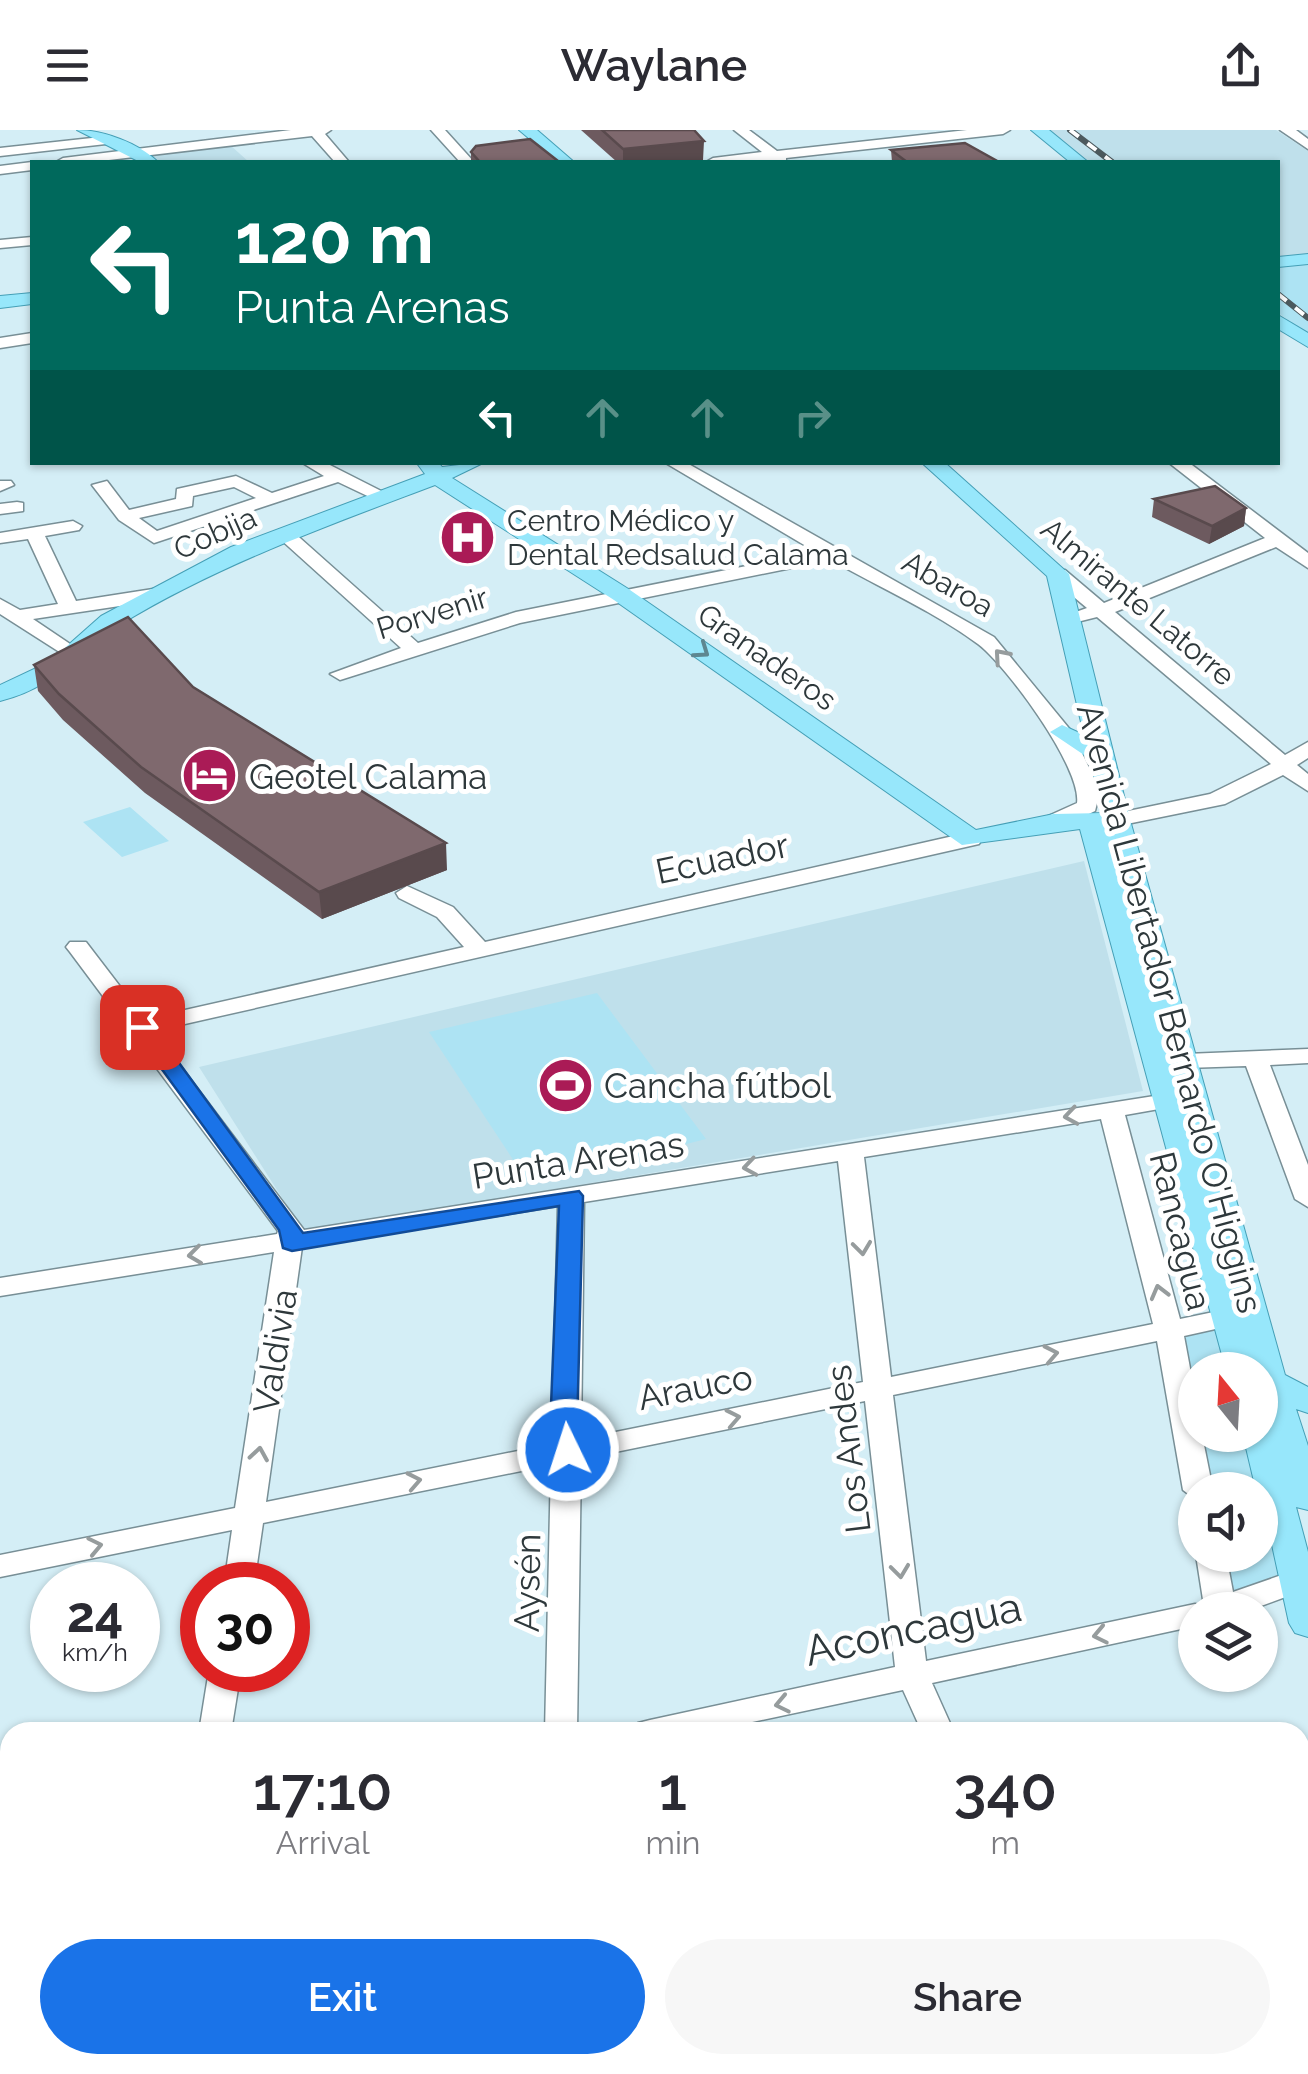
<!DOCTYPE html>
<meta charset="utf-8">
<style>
:root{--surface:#fff;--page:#f7f7f7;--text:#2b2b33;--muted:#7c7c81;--accent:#1a73e8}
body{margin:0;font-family:Raleway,sans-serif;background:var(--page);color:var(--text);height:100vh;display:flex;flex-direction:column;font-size:38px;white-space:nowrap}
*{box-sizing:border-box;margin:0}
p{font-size:32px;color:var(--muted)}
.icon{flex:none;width:55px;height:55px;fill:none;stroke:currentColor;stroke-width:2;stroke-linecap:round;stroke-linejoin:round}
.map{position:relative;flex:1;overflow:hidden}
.drawer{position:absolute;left:0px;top:1592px;width:1310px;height:352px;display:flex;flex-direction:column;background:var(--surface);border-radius:30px 30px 0 0;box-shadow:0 2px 8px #0004}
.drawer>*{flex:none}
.banner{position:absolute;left:30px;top:30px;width:1250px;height:305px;border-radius:0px;box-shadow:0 2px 8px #0004;background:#00695c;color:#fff;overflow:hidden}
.needle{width:65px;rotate:342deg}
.controls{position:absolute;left:1178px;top:1222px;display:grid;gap:20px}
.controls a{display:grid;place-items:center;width:100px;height:100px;border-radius:50%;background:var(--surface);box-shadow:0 2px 8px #0004;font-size:50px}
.speed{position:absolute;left:30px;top:1432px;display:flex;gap:20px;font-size:50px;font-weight:700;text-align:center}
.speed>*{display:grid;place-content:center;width:130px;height:130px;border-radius:50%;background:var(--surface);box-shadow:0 2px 8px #0004;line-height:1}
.speed small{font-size:25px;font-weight:400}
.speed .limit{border:15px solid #d22;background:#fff;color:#111}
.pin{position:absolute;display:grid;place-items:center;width:85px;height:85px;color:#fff;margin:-42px;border-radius:20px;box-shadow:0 5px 15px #0006}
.me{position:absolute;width:110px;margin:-55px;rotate:356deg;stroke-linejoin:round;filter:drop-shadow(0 0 8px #0008)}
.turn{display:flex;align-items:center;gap:35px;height:210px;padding:0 40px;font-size:45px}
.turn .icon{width:130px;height:130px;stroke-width:2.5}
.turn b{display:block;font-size:70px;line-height:85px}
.lanes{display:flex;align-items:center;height:95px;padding:0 40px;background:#0003;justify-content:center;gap:50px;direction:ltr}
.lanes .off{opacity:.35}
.eta{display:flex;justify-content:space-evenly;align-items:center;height:170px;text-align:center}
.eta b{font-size:60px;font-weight:600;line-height:70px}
.cta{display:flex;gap:20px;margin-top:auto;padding:20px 40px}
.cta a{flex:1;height:115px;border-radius:60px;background:var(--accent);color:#fff;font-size:40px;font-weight:600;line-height:115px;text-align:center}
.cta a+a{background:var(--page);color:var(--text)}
header{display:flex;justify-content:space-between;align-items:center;height:130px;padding:0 40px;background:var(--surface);font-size:45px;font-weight:600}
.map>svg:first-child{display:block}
.built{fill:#bfe0eb}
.green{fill:#ade3f3}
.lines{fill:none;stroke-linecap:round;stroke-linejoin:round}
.minor-casing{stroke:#788f96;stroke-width:3}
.major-casing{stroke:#459fb6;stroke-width:2}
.minor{fill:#fff;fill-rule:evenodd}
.major{fill:#97e7fb;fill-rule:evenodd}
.rail-casing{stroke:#4c595d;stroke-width:6}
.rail{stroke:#fff;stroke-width:4;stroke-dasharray:11;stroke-linecap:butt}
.wall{fill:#6d5a5f}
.shaded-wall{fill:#594a4d}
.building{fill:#7f696e;stroke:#594a4d;stroke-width:2.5}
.oneway{stroke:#5d8791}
.oneway2{stroke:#969c9d}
.route{fill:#1a73e8;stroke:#114b97;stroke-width:2.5}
.labels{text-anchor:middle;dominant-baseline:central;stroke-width:10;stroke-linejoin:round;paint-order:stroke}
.far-poi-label{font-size:30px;fill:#2e383b;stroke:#fff;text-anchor:start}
.far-street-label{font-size:30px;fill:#2e383b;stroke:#fff}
.poi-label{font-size:35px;fill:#2e383b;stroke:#fff;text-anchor:start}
.street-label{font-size:35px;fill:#2e383b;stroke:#fff}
.near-street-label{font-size:42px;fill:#2e383b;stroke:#fff}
</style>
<header><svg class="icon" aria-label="menu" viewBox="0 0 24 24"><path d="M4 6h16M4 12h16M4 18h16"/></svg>Waylane<svg class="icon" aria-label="share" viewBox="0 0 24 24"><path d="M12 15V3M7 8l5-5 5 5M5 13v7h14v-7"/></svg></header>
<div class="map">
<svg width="1308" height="1944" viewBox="0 0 1308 1944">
<rect width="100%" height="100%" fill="#d4eef6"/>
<path class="built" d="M 1049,0 L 1276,0 L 1308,21 L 1308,126 L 1278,128 L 1278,32 L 1088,32 Z
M 230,15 L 249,32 L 158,32 L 150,25 Z
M 1084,731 L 1143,961 L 303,1101 L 199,937 Z"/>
<path class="green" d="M 1308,134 L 1308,204 L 1278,183 L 1278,137 Z
M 130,677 L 169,711 L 122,727 L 83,692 Z
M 597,863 L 706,1009 L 529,1054 L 429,902 Z
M 1215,1198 L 1236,1240 L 1195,1240 L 1195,1305 L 1251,1305 L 1286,1454 L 1221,1479 L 1211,1425 L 1260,1425 L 1260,1360 L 1198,1360 L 1169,1201 Z"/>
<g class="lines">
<defs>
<path id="minor" d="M 291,0 L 331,0 L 325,4 L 349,32 L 335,32 L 312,6 L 92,32 L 56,32 L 63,28 Z
M 431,0 L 445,0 L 474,32 L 460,32 Z
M 734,0 L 749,0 L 777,21 L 967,0 L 1010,0 L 1003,4 L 786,28 L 786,32 L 706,32 L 713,28 L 762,22 Z
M 1280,0 L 1296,0 L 1308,9 L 1308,19 Z
M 101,7 L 108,11 L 106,14 L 0,26 L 0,18 Z
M 32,32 L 32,40 L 0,44 L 0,36 Z
M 32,107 L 32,115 L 0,118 L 0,110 Z
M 32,203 L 32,213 L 0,218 L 0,208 Z
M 301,332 L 324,332 L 393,367 L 378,371 L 338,352 L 154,413 L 119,390 L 92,355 L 107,351 L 129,380 L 176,369 L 177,359 L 236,346 L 272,363 L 324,346 ZM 234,357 L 256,368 L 157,401 L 139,388 L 192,376 L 193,366 Z
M 664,332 L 685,332 L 994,507 L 1072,602 L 1100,661 L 1095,681 L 1062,697 L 1046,697 L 1043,692 L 1046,687 L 1077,673 C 1082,638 1006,535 978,514 C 933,481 879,457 831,430 L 520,493 L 340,550 L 330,544 L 401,518 L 279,408 L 279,400 L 291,400 L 418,513 L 516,482 L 816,422 Z
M 1168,332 L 1188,332 L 1308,423 L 1308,438 L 1276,417 L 1115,482 L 1285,625 L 1308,612 L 1308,628 L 1297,635 L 1308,644 L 1308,661 L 1283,645 L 1225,674 L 1117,696 L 1109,695 L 1106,690 L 1109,685 L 1210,664 L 1271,634 L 1097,487 L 1069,494 L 1059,488 L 1087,478 L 1051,448 L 1051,440 L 1065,440 L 1104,473 L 1265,408 Z
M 0,351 L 11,351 L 14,355 L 0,361 Z
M 17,372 L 23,373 L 23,381 L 0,384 L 0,374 Z
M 73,391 L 82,396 L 79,400 L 45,406 L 76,471 L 153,459 L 162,465 L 153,471 L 33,489 L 79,520 L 82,524 L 72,530 L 0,484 L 0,469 L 20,480 L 58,474 L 28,409 L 0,413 L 0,403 Z
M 971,702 L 979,704 L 982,709 L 979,714 L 154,901 L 304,1100 L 1167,964 L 1176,966 L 1179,971 L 1176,976 L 1125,985 L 1180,1189 L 1228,1179 L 1242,1188 L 1238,1194 L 1184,1206 L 1195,1265 L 1195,1305 L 1202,1305 L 1213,1360 L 1195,1360 L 1195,1369 L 1183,1360 L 1157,1211 L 893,1265 L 926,1531 L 1195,1474 L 1204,1476 L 1196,1425 L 1226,1425 L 1233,1462 L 1296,1440 L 1308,1445 L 1307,1459 L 1250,1480 L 1195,1480 L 1195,1496 L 932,1553 L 954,1602 L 922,1602 L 903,1560 L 705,1602 L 634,1602 L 638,1593 L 650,1590 L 895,1537 L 865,1271 L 581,1329 L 577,1602 L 545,1602 L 551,1335 L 263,1393 L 254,1455 L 224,1455 L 232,1400 L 0,1447 L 0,1425 L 235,1378 L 274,1122 L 0,1166 L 0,1148 L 277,1104 L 278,1101 L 70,822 L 66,817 L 70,812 L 86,812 L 145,889 L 464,817 L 437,787 L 399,768 L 396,763 L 407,756 L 453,777 L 485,812 ZM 1101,989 L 1153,1194 L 891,1247 L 864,1027 ZM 838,1031 L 863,1252 L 581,1309 L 584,1072 ZM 558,1076 L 552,1314 L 266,1372 L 302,1117 Z
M 1308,919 L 1308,933 L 1270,935 L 1308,1035 L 1308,1077 L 1295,1069 L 1246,936 L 1186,938 L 1174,931 L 1186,924 Z
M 209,1540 L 241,1540 L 231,1602 L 199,1602 Z
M 10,1733 L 10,1761 L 0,1763 L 0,1735 Z
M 7,1835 L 10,1836 L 10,1883 L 0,1880 L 0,1838 Z
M 10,1923 L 10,1935 L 39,1935 L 40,1944 L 4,1944 L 3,1935 Z
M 244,1935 L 312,1935 L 308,1944 L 240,1944 Z
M 1020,1935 L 1086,1935 L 1082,1944 L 1016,1944 Z"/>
<path id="major" d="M 77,0 C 103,0 139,13 158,32 L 140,32 Z
M 519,0 L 537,0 L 574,32 L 557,32 Z
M 1031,0 L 1049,0 L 1088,32 L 1070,32 Z
M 1308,124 L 1308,134 L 1278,137 L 1278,127 Z
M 32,163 L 32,174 L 0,178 L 0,166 Z
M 1278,185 L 1308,203 L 1308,217 L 1278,199 Z
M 416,332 L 438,332 L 442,337 L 485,332 L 452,348 L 630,460 L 976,700 L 1054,684 L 1102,683 L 1090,629 L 1050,602 L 1062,595 L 1084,605 L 1047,446 L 921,332 L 944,332 L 1069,444 L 1130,690 L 1285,1245 L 1308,1257 L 1308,1283 L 1296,1279 L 1308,1316 L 1308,1380 L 1296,1377 L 1308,1422 L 1308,1507 L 1295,1503 L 1289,1493 L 1260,1360 L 1256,1360 L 1243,1305 L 1260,1305 L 1260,1293 L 1266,1295 L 1260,1276 L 1260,1240 L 1226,1240 L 1080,699 L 962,715 L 614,470 L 435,355 C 327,396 220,434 121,494 C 76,521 58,557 0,571 L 0,555 L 49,532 L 101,486 L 231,417 L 425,344 Z"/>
</defs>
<use href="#minor" class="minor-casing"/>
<use href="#major" class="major-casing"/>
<use href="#minor" class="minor"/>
<use href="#major" class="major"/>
<defs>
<path id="rail" d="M 1070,0 L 1112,32
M 1278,164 L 1308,188"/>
</defs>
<use href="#rail" class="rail-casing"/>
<use href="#rail" class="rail"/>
</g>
<path class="wall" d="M 581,0 L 694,0 L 703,30 L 678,32 L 617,32 Z
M 891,20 L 999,32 L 892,32 Z
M 471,22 L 558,31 L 558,32 L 471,32 Z
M 1154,369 L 1246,378 L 1244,396 L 1209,414 L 1152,387 Z
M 34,535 L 193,557 L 447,740 L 322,789 L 145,663 L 63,590 L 38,561 Z"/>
<path class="shaded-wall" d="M 704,11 L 703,30 L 678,32 L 623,32 L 623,19 Z
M 1246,378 L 1244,396 L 1209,414 L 1212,396 Z
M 446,713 L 447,740 L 322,789 L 319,762 Z"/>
<path class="building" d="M 602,0 L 694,0 L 704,11 L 623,19 Z
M 530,9 L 558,31 L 543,32 L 480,32 L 471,22 L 476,16 Z
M 965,13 L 999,32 L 907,32 L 891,20 Z
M 1215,356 L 1246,378 L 1212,396 L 1154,369 Z
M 128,487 L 193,557 L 446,713 L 319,762 L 141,637 L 59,564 L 34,535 Z"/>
<defs><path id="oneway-chevron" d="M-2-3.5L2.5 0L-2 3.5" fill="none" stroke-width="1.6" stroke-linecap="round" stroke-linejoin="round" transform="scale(2.5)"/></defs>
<use class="oneway" href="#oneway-chevron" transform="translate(702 521) rotate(35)"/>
<g class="oneway2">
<use href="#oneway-chevron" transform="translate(1001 526) rotate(-131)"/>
<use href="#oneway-chevron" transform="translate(1071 986) rotate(171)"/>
<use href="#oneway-chevron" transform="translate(750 1037) rotate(171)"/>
<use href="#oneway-chevron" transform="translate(862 1118) rotate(83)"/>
<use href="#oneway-chevron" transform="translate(195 1125) rotate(173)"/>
<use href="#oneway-chevron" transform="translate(1159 1162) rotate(-105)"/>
<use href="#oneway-chevron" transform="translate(1051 1224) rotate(-11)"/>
<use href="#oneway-chevron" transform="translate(733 1288) rotate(-11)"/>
<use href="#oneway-chevron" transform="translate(259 1324) rotate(-81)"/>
<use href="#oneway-chevron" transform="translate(414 1351) rotate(-11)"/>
<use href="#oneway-chevron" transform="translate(95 1416) rotate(-12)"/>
<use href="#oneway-chevron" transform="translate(900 1441) rotate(83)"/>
<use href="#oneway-chevron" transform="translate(1100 1505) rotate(168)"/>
<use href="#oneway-chevron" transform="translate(782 1574) rotate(168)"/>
</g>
<path class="route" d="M 142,891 L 150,893 L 303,1103 L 579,1061 L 583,1066 L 577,1301 L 581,1320 L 577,1327 L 559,1327 L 550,1301 L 559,1076 L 292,1121 L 283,1118 L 279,1100 L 131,897 Z"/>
<defs>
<symbol id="hospital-disc" viewBox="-11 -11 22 22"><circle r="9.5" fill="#aa1b56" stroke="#fff"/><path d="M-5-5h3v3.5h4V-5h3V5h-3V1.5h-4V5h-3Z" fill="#fff"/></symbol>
<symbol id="hotel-disc" viewBox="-11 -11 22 22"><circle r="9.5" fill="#aa1b56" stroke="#fff"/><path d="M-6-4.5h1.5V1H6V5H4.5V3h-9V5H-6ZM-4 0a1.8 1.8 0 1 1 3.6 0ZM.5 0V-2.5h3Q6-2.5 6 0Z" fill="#fff"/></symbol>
<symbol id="stadium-disc" viewBox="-11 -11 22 22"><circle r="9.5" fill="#aa1b56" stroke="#fff"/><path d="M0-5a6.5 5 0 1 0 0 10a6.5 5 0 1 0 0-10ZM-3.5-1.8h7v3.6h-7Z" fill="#fff"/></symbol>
</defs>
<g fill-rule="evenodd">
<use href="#hospital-disc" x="436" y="376" width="63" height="63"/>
<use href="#hotel-disc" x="178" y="614" width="63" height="63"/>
<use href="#stadium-disc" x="534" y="924" width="63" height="63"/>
</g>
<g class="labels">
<g class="far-poi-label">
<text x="507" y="390">Centro Médico y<tspan x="507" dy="34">Dental Redsalud Calama</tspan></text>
</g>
<g class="far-street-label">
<text transform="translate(215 403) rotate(-24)">Cobija</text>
<text transform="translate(948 454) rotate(30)">Abaroa</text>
<text transform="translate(1138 472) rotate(40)">Almirante Latorre</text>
<text transform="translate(432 483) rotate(-17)">Porvenir</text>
<text transform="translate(767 527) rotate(35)">Granaderos</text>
</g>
<g class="poi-label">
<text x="249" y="646">Geotel Calama</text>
<text x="604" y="955">Cancha fútbol</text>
</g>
<g class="street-label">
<text transform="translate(722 728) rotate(-12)">Ecuador</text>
<text transform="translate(1170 878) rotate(75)">Avenida Libertador Bernardo O'Higgins</text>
<text transform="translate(578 1030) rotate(-9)">Punta Arenas</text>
<text transform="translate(1181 1101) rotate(76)">Rancagua</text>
<text transform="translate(275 1221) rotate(-81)">Valdivia</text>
<text transform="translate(695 1257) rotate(-11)">Arauco</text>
<text transform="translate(848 1319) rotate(-97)">Los Andes</text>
<text transform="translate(527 1453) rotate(-89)">Aysén</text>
</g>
<g class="near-street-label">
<text transform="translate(913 1499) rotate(-12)">Aconcagua</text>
</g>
</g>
</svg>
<div class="controls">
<a><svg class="needle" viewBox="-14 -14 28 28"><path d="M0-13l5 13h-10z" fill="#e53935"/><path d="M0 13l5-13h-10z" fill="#7c7c81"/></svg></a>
<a><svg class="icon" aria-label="sound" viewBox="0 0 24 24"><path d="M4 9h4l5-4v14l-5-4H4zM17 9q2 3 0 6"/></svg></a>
<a><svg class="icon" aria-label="layers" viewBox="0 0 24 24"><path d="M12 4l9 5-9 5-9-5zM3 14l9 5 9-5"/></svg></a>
</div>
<div class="speed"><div>24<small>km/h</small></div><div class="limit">30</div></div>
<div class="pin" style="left:142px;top:897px;background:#d93025"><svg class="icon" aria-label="arrive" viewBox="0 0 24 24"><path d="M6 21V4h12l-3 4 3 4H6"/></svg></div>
<svg class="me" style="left:568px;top:1320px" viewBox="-20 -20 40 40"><circle r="17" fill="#1a73e8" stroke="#fff" stroke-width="3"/><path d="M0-11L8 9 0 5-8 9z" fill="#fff"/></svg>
<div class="banner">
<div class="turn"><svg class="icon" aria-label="left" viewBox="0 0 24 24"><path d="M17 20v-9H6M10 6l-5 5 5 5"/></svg><div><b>120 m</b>Punta Arenas</div></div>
<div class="lanes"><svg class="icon" aria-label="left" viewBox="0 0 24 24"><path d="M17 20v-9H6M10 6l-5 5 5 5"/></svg><svg class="icon off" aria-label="ahead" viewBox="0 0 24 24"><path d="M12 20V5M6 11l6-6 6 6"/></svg><svg class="icon off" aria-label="ahead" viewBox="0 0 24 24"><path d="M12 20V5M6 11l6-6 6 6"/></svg><svg class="icon off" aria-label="right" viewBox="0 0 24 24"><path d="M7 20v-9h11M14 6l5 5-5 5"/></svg></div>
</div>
<section class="drawer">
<div class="eta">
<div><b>17:10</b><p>Arrival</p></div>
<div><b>1</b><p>min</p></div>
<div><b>340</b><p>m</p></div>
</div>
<div class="cta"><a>Exit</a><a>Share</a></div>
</section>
</div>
